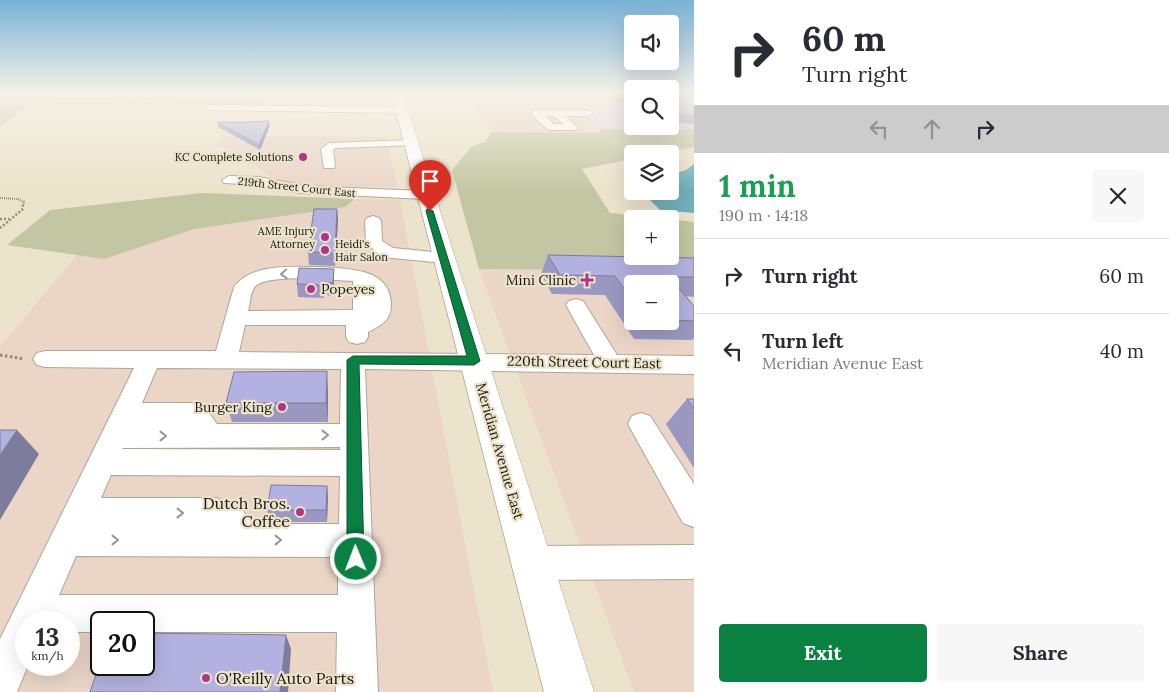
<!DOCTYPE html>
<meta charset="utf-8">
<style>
:root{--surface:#fff;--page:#f7f7f7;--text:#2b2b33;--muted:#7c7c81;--line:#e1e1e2;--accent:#0b8043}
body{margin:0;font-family:Lora,serif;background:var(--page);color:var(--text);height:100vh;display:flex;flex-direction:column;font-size:19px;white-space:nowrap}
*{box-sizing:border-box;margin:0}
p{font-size:16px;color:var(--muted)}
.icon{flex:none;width:28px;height:28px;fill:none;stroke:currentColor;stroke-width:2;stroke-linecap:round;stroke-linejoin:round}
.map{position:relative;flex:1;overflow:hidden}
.panel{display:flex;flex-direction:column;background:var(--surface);width:475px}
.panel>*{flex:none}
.top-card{background:#fff;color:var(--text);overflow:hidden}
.tools{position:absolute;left:624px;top:15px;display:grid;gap:10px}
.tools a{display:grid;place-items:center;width:55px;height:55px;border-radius:5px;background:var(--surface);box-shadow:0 5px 20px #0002;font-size:25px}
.speed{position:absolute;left:15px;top:611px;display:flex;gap:10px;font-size:25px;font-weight:700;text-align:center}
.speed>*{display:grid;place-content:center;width:65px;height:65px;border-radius:50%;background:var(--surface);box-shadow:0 5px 20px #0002;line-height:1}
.speed small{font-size:12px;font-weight:400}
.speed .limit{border:2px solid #111;border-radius:8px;background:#fff;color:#111}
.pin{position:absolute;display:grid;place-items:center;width:42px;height:42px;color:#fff;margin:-51px -21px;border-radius:50% 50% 50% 0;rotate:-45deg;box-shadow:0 0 5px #0007}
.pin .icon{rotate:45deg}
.me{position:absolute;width:55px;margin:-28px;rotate:359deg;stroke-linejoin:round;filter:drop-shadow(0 0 4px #0008)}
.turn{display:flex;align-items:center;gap:18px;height:105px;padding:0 25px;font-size:22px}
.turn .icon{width:65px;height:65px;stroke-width:2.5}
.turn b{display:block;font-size:35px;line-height:42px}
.lanes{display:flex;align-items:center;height:48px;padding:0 25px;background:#0003;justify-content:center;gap:25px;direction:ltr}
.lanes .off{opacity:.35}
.round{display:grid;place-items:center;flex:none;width:52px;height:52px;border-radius:5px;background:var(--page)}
.head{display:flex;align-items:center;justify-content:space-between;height:85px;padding:0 25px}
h1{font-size:30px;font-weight:800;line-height:38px;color:#1e9e55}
.cta{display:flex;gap:10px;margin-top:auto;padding:10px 25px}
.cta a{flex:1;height:58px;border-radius:5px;background:var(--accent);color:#fff;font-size:20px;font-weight:800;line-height:58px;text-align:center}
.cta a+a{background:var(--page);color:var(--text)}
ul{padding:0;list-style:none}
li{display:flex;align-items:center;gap:15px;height:75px;padding:0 25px;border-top:1px solid var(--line)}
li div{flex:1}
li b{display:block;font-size:19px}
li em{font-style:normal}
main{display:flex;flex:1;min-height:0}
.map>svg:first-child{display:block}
.commercial{fill:#ead5c7;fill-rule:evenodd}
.industrial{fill:#dfd4e9}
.green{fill:#c3c6a2}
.water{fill:#72b0ba}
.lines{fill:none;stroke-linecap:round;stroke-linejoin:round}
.minor-casing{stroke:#b0a791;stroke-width:2}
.major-casing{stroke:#b0a791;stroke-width:1}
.path-far3{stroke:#918b7a;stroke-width:1;stroke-dasharray:1 1;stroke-linecap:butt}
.path-far2{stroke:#918b7a;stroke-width:2;stroke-dasharray:1 1;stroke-linecap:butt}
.path-far1{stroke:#918b7a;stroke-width:2.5;stroke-dasharray:2 2;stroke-linecap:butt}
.path{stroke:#918b7a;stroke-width:3;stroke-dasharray:2.5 2.5;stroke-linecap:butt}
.minor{fill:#fff;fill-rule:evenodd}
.major{fill:#fff;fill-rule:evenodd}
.wall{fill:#9a98c0;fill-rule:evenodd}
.shaded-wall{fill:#7d7c9c}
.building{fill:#b3b1df;stroke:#7d7c9c}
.oneway{stroke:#989793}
.route{fill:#0b8043;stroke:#07532c}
.poi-dot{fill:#ae358a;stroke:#ece3cc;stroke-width:2}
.labels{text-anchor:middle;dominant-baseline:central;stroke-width:4.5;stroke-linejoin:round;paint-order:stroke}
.far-poi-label{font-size:11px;fill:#1b1810;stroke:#ece3cc;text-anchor:end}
.far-street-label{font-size:11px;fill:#1b1810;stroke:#ece3cc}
.poi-label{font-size:14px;fill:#1b1810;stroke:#ece3cc;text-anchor:end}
.street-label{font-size:14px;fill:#1b1810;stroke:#ece3cc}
.near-poi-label{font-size:16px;fill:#1b1810;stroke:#ece3cc;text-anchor:end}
</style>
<main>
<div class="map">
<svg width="694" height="692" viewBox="0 0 694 692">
<rect width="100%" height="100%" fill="#ece3cc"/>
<path class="commercial" d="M 632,95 L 632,105 L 584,106 L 594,114 L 587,118 L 601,129 L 601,133 L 492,132 L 468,96 L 426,96 Z
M 222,136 L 387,137 L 397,187 L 303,186 L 278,181 L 270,177 L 236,150 L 213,146 Z
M 355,199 L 400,200 L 493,692 L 0,692 L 0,347 L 77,255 L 104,259 L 194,229 L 344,207 ZM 26,622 L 69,622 L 69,665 L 26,665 ZM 101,622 L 144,622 L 144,665 L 101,665 Z
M 479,269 L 694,271 L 694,692 L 634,692 ZM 632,284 L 670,284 L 670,321 L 632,321 Z"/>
<path class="industrial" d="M 583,105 L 632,105 L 632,126 L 670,126 L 670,105 L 694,112 L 694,129 L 601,129 L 587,117 L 594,114 Z"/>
<path class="green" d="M 0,95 L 279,95 L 266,105 L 30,105 L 0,126 Z
M 601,129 L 694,129 L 694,147 L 661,154 L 632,154 L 632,159 L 582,169 L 610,213 L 665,219 L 632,219 L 632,256 L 670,256 L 670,219 L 694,222 L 694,271 L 479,269 L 452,170 L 472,146 L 485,142 L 492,132 L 600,133 Z
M 202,193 L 355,199 L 345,207 L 194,229 L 104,259 L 7,245 L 50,210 Z"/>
<path class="water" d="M 694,164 L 694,213 L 660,210 L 641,191 L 670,191 L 670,173 L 679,173 L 679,172 L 686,170 Z"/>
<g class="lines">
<defs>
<path id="minor" d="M 209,105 L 402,107 L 407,110 L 402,113 L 206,110 L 204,108 Z
M 536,110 L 588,110 L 593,113 L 588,116 L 566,116 L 578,128 L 577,130 L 551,130 L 547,129 L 532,115 L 532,111 ZM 545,116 L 554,116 L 563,124 L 554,124 Z
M 411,140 L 415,141 L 417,143 L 415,145 L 336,148 L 333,150 L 335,165 L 334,168 L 324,168 L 321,149 L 329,143 Z
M 229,176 L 259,177 L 301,185 L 326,187 L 425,191 L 430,192 L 432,195 L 430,198 L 425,199 L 301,193 L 259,185 L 224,183 L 222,180 Z
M 373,216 L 379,218 L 381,221 L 382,241 L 393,248 L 444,253 L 450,254 L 453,258 L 450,262 L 444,263 L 382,257 L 366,243 L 365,221 L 367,218 Z
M 319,267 C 347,269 391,267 391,305 C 391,321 380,326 368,332 L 368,337 L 365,342 L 357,344 L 349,342 L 346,337 L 346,325 L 245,325 L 239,352 L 594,355 L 566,305 L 569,301 L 576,299 L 583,301 L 617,355 L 694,356 L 694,374 L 365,369 L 378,692 L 336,692 L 337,632 L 144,632 L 144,622 L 101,622 L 101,632 L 69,632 L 69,622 L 26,622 L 26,665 L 28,665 L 17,692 L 0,692 L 0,639 L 134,368 L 45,367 L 37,365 L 33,359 L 37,353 L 45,351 L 216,351 L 234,287 C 251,263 293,267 319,267 ZM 299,278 L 353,281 L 353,310 L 248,311 C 250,305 250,294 254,288 C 260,278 289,279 299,278 ZM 157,368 L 341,369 L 340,424 L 217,424 L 205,408 L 191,403 L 142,403 ZM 340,447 L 340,450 L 122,449 L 123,448 ZM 111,475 L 340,476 L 339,524 L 252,524 L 241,508 L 217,498 L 101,498 ZM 76,556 L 338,557 L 338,595 L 59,595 Z
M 641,413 L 650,416 L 694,484 L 694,527 L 683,523 L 628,424 L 632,416 Z
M 694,545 L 694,579 L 532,580 L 520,575 L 515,563 L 520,551 L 532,546 Z"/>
<path id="major" d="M 392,95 L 403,95 L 594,692 L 544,692 Z"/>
</defs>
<use href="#minor" class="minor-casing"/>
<use href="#major" class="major-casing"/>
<path class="path-far3" d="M 0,97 L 134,100 L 177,95"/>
<path class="path-far2" d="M 0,198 L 18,199 L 24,202 L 23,206"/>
<path class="path-far1" d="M 0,219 L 9,219
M 0,228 L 22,210 L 23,205"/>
<path class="path" d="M 0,355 L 24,359"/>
<use href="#minor" class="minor"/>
<use href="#major" class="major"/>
</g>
<path class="wall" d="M 608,96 L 632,96 L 632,112 Z
M 670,96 L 694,96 L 694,125 L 670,120 Z
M 217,122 L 270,125 L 260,150 L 218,127 Z
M 337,209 L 338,221 L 335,266 L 309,265 L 308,252 Z
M 548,255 L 694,258 L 694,297 L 686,296 L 694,306 L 694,338 L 692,340 L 634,339 L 605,295 L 552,294 L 541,274 ZM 632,284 L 670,284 L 670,321 L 632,321 Z
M 334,269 L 334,296 L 324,295 L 324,298 L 298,297 L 297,284 Z
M 328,390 L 328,422 L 232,422 L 226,403 Z
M 687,399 L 694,399 L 694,468 L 666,424 Z
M 327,486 L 328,498 L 327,522 L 270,522 L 267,510 Z"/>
<path class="shaded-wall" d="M 269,121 L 270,125 L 260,150 L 259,145 Z
M 337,209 L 338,221 L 335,266 L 335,253 Z
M 334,269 L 334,296 L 333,283 Z
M 327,371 L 328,390 L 328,422 L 326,403 Z
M 17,430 L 39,454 L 0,520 L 0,455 Z
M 327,486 L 328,498 L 327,522 L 326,510 Z
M 286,635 L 291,649 L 288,692 L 280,692 Z"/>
<path class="building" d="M 622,96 L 632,96 L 632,102 Z
M 670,96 L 694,96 L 694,116 L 670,111 Z
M 269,121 L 259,145 L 217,122 L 248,122 Z
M 314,209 L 337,209 L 335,253 L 308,252 Z
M 548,255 L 694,258 L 694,277 L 669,277 L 694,306 L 694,321 L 670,320 L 670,284 L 632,284 L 632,300 L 615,276 L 560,275 Z
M 299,268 L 334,269 L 333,283 L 323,282 L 323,285 L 297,284 Z
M 327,371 L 326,403 L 226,403 L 234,372 Z
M 687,399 L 694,399 L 694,409 Z
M 0,430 L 17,430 L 0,455 Z
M 271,485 L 327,486 L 326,510 L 267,510 Z
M 144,633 L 286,635 L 280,692 L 90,692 L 101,660 L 101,665 L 144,665 Z"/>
<defs><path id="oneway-chevron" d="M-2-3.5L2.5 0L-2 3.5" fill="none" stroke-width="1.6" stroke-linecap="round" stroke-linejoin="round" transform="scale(1.25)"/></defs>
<g class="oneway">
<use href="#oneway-chevron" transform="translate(284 274) rotate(177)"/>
<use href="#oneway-chevron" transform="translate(325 435)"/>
<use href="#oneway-chevron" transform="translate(163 436)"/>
<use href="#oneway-chevron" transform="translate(180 513)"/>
<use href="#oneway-chevron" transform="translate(115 540)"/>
<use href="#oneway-chevron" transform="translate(278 540)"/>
</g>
<linearGradient id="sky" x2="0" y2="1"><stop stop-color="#79b2d6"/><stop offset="0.49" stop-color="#f6f2e8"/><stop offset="1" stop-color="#f6f2e8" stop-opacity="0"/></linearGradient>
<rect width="694" height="192" fill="url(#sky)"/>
<path class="route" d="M 427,209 L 433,211 L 480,361 L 474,365 L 359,364 L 364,559 L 362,565 L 356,567 L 350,565 L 347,559 L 347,360 L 353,356 L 467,356 L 426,211 Z"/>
<g class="poi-dot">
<circle cx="303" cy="157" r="5"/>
<circle cx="325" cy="237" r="5"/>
<circle cx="325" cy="250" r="5"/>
<path d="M584.5 272.5h5v5h5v5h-5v5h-5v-5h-5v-5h5z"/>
<circle cx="311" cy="289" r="5"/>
<circle cx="282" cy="407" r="5"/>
<circle cx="300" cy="512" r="5"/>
<circle cx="206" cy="678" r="5"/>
</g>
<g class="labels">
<g class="far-poi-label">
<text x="293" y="157">KC Complete Solutions</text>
<text x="315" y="231">AME Injury<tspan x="315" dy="13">Attorney</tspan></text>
<text x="335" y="244" text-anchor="start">Heidi's<tspan x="335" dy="13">Hair Salon</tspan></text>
</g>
<g class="far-street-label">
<text transform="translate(297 187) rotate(6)">219th Street Court East</text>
</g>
<g class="poi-label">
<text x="576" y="280">Mini Clinic</text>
<text x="321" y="289" text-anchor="start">Popeyes</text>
<text x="272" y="407">Burger King</text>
</g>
<g class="street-label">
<text transform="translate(584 362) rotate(1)">220th Street Court East</text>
<text transform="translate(500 451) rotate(74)">Meridian Avenue East</text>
</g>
<g class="near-poi-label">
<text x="290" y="503">Dutch Bros.<tspan x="290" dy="18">Coffee</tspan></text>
<text x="216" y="678" text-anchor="start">O'Reilly Auto Parts</text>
</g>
</g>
</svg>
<div class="tools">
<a><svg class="icon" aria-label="sound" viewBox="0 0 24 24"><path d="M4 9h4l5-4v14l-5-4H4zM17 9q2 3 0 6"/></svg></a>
<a><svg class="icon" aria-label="search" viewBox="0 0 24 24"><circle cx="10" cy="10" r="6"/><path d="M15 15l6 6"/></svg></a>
<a><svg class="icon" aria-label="layers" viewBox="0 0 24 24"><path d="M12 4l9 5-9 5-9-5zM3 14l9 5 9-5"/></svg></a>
<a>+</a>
<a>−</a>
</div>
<div class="speed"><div>13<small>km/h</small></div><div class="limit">20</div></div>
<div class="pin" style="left:430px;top:211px;background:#d93025"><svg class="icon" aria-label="arrive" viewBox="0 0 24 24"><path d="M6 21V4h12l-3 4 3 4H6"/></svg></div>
<svg class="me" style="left:356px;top:559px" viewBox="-20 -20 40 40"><circle r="17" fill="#0b8043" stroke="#fff" stroke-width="3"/><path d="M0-11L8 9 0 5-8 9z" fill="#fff"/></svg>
</div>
<section class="panel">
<div class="top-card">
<div class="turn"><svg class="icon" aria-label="right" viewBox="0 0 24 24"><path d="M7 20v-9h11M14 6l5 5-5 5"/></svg><div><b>60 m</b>Turn right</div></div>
<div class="lanes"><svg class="icon off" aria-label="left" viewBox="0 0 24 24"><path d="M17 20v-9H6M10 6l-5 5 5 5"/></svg><svg class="icon off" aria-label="ahead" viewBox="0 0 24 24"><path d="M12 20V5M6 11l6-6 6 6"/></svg><svg class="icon" aria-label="right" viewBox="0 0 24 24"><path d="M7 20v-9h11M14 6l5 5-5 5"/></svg></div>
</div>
<div class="head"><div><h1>1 min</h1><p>190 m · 14:18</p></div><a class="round"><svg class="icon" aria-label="close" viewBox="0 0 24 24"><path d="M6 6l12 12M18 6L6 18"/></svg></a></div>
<ul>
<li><svg class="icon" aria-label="right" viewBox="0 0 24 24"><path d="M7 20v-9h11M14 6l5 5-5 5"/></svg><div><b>Turn right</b></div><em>60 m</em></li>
<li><svg class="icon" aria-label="left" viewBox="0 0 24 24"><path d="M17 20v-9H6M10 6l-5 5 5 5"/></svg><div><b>Turn left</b><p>Meridian Avenue East</p></div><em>40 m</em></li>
</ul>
<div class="cta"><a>Exit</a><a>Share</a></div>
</section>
</main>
